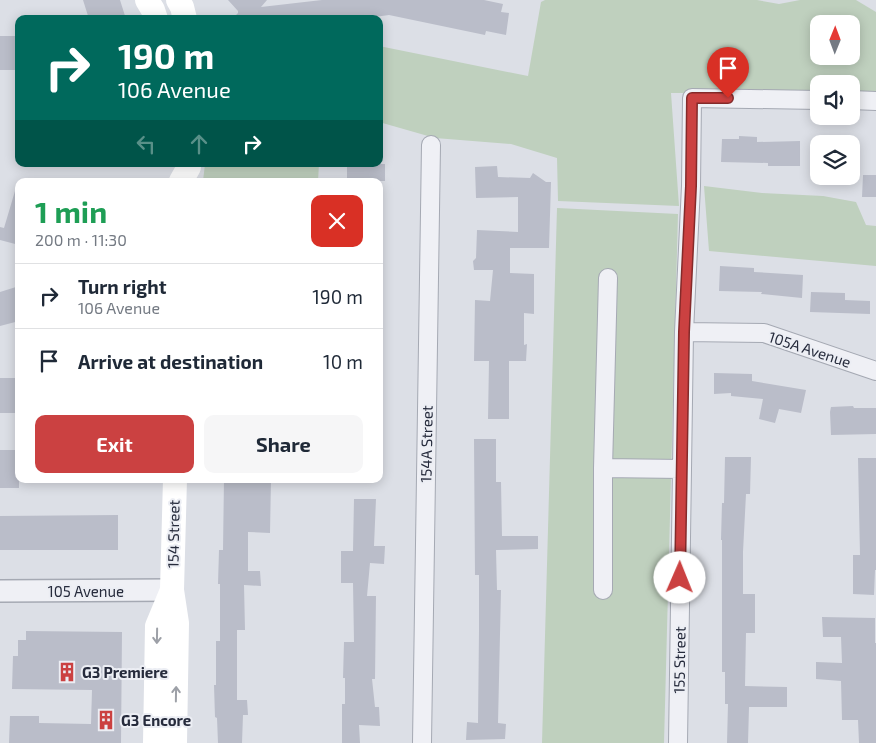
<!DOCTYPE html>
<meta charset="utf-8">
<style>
:root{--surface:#fff;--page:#f6f6f7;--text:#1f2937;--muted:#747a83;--line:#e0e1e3;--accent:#cb4141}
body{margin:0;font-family:"Exo 2",sans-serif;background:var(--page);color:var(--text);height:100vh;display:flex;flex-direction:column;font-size:19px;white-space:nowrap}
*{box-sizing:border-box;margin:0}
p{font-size:16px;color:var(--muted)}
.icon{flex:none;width:28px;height:28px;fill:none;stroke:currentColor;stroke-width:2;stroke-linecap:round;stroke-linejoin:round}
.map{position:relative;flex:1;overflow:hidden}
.drawer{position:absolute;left:15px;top:178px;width:368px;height:305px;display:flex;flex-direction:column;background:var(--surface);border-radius:10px;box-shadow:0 2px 12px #0003}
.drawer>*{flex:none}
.hud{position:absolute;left:15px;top:15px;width:368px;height:152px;border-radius:10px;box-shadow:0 2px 12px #0003;background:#00695c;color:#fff;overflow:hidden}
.needle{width:32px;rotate:1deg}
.tools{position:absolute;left:810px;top:15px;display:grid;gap:10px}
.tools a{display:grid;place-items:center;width:50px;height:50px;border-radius:10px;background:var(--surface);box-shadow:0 2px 12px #0003;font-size:25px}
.pin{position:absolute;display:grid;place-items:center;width:42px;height:42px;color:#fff;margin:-51px -21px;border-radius:50% 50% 50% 0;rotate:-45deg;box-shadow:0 0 5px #0007}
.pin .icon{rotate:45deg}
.me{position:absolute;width:55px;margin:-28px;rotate:1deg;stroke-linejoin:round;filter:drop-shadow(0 0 4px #0008)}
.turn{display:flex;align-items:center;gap:18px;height:105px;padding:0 20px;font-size:22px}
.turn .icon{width:65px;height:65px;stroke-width:2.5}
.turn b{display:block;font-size:35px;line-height:42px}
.lanes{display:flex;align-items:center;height:48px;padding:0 20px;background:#0003;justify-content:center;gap:25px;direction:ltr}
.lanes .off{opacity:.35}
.round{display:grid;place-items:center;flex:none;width:52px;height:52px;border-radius:10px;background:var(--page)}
.summary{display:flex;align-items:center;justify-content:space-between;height:85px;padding:0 20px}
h1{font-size:30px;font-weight:700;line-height:38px;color:#1e9e55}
.button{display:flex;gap:10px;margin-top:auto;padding:10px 20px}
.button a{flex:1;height:58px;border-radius:10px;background:var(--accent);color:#fff;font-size:20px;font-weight:700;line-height:58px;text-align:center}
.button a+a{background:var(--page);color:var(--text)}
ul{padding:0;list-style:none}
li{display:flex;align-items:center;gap:15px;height:65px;padding:0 20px;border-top:1px solid var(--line)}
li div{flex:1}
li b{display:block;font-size:19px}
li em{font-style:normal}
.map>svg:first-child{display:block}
.green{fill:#bfd0be;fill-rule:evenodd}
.building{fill:#babdc9}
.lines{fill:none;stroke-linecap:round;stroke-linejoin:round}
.minor-casing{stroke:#a5a9b3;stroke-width:20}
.tertiary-casing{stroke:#a5a9b3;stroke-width:24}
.minor{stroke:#eff0f5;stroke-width:18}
.tertiary{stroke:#eff0f5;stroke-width:21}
.secondary{stroke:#fff;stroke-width:24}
.oneway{stroke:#9da0a7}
.route-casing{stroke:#842a2a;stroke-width:12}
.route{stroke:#cb4141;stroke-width:9}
.labels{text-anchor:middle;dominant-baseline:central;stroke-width:4;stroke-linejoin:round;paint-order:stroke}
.street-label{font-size:15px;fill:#262b3c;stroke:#eceef4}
.poi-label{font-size:15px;font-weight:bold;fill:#262b3c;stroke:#eceef4;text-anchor:start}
</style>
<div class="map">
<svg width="876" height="743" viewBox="0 0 876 743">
<rect width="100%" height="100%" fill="#dcdfe6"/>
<path class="green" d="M 545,0 L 757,0 L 779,4 L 800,0 L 856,0 L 876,12 L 876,92 L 851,93 L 851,84 L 819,84 L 819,93 L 671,93 L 679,206 L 558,201 L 557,158 L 511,144 L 435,138 L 379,122 L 379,46 L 528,76 L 541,2 ZM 819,24 L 851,24 L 851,56 L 819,56 Z
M 205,164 L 319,164 L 318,181 L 203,181 Z
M 704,186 L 762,193 L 823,196 L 856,202 L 866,225 L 876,226 L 876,266 L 709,251 Z
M 557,208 L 678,214 L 664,743 L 542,743 Z"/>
<path class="building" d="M 83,0 L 120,0 L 126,19 L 89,19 Z
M 228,0 L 267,0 L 261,7 L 322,0 L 484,0 L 503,4 L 501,12 L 509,13 L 506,35 L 486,31 L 485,35 L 389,15 L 360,19 L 232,19 L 238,13 L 238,11 Z
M 0,36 L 19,36 L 19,70 L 0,70 Z
M 739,136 L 757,137 L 757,142 L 800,141 L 800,166 L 768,166 L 768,163 L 721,162 L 722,139 L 739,139 Z
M 347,164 L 385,164 L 385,181 L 347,181 Z
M 497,166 L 498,177 L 530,178 L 533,173 L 546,182 L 551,182 L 549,248 L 510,248 L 510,273 L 534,274 L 534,314 L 524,313 L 524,345 L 527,344 L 526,361 L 509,361 L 509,419 L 488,419 L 489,361 L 474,361 L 475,300 L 490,301 L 493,270 L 474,270 L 473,261 L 476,258 L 477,230 L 518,232 L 518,197 L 476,198 L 475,167 Z
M 863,175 L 876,175 L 876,197 L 862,197 Z
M 15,191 L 19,192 L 19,245 L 0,240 L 0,227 L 4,228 Z
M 720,266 L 754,268 L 754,272 L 803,275 L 802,298 L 761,294 L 762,292 L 719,291 Z
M 16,287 L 19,296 L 19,321 L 0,326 L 0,292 Z
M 811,292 L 845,293 L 845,300 L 870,301 L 870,314 L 810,312 Z
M 714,373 L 752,374 L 752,381 L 806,390 L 801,413 L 779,409 L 775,423 L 759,419 L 763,399 L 731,396 L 731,393 L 714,394 Z
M 0,378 L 19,378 L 19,413 L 0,413 Z
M 853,406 L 854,408 L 876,408 L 876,434 L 831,435 L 830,412 L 831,407 Z
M 474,439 L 496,439 L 496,482 L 501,482 L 502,536 L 538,536 L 538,549 L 496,550 L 497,590 L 501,590 L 498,723 L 506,724 L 505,739 L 466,740 L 467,722 L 478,723 L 479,631 L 479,575 L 475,575 Z
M 0,450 L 19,450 L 19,488 L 0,488 Z
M 725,457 L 751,457 L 750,494 L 746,494 L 743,552 L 743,594 L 755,594 L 755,633 L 746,633 L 745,686 L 787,687 L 787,707 L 749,707 L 748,743 L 727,743 L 728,704 L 725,704 L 725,672 L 722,672 L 722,540 L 721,540 L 722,503 L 724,503 Z
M 858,458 L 876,458 L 876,570 L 875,570 L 874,595 L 853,594 L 853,555 L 860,555 Z
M 224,479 L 271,479 L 270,533 L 248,532 L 248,571 L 260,571 L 261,586 L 244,585 L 245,630 L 237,630 L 237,700 L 247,700 L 248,715 L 243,715 L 242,743 L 218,743 L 217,718 L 215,717 L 214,685 L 216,685 L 216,641 L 220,641 L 220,584 L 218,584 L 219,550 L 223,550 Z
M 354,499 L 376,499 L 374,546 L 385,546 L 384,564 L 370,563 L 367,596 L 376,596 L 375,679 L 372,679 L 375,707 L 379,707 L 380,726 L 359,725 L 360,743 L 342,743 L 342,704 L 345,704 L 345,678 L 343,678 L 344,642 L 354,642 L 353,583 L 341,583 L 341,551 L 353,551 Z
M 118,515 L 118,550 L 0,550 L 0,516 Z
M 822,617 L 875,618 L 875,643 L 876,643 L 876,743 L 859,743 L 858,720 L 842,720 L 841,681 L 816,679 L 816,662 L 842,663 L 841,637 L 823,637 Z
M 26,631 L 122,632 L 121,743 L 9,743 L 10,716 L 39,716 L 39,723 L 91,724 L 92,690 L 12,689 L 13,656 L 18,656 L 18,640 L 26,640 Z"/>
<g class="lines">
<defs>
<path id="minor" d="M 851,100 L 876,101
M 684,332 L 764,333 L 876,371
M 603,468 L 682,469
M 603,590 L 603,468 L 608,278
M 422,743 L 431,145
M 678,743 L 684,332 L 691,186 L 692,98 L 819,100"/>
<path id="tertiary" d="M 0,591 L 172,590"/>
</defs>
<use href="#minor" class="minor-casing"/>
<use href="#tertiary" class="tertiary-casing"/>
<use href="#minor" class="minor"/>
<use href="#tertiary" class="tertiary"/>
<path class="secondary" d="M 147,0 L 153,10 L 156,19
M 178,0 L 182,7 L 185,19
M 181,181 L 189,167 L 189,164
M 175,479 L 172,590 L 177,623 L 175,743
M 155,743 L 157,626 L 172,590"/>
</g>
<defs><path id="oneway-shaft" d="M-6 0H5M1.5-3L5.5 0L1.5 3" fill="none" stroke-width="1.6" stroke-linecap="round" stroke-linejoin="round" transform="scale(1.25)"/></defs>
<g class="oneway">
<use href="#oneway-shaft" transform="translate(157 636) rotate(91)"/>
<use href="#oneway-shaft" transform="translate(176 694) rotate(-89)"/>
</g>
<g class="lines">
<defs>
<path id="route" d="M 680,578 L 684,332 L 691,186 L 692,98 L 728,98"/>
</defs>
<use href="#route" class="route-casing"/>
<use href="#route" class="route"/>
</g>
<defs>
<symbol id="building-bare" viewBox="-9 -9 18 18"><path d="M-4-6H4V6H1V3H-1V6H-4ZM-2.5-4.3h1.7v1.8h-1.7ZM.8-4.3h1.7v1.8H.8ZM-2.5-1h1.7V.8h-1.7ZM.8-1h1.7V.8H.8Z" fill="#cb4141" stroke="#eceef4" stroke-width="2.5" paint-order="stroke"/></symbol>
</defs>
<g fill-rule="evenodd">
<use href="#building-bare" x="53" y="658" width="28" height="28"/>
<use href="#building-bare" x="92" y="706" width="28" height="28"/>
</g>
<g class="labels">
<g class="street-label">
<text transform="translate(810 349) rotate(18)">105A Avenue</text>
<text transform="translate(426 444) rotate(-89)">154A Street</text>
<text transform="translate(173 534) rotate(-89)">154 Street</text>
<text x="86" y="591">105 Avenue</text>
<text transform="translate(679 660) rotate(-89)">155 Street</text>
</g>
<g class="poi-label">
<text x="82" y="672">G3 Premiere</text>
<text x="121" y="720">G3 Encore</text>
</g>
</g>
</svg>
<div class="tools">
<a><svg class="needle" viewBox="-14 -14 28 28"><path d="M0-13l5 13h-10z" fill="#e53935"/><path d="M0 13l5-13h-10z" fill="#747a83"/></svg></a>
<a><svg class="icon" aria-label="sound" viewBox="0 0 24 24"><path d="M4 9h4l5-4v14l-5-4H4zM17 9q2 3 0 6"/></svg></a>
<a><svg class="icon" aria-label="layers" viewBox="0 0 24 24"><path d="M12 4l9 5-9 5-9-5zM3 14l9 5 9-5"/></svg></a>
</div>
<div class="pin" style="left:728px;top:98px;background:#d93025"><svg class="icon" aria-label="arrive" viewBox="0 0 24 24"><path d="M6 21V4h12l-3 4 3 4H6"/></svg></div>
<svg class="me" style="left:680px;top:578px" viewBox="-20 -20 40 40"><circle r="19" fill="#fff"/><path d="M0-13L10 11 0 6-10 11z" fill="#cb4141"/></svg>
<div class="hud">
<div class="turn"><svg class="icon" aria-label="right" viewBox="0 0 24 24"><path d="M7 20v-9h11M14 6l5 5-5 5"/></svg><div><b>190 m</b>106 Avenue</div></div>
<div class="lanes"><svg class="icon off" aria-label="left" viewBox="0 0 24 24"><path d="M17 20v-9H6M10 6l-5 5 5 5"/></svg><svg class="icon off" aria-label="ahead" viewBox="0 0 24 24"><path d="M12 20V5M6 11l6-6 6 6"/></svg><svg class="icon" aria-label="right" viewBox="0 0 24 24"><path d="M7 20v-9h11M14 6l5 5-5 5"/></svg></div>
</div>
<section class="drawer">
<div class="summary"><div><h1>1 min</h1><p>200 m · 11:30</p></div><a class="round" style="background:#d93025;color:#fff"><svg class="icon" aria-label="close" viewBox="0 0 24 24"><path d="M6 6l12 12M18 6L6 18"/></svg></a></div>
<ul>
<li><svg class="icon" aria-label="right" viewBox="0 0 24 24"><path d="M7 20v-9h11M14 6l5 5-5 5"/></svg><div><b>Turn right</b><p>106 Avenue</p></div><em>190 m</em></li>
<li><svg class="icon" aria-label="arrive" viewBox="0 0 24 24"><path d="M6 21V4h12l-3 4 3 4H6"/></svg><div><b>Arrive at destination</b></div><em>10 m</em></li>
</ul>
<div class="button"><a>Exit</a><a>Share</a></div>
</section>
</div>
